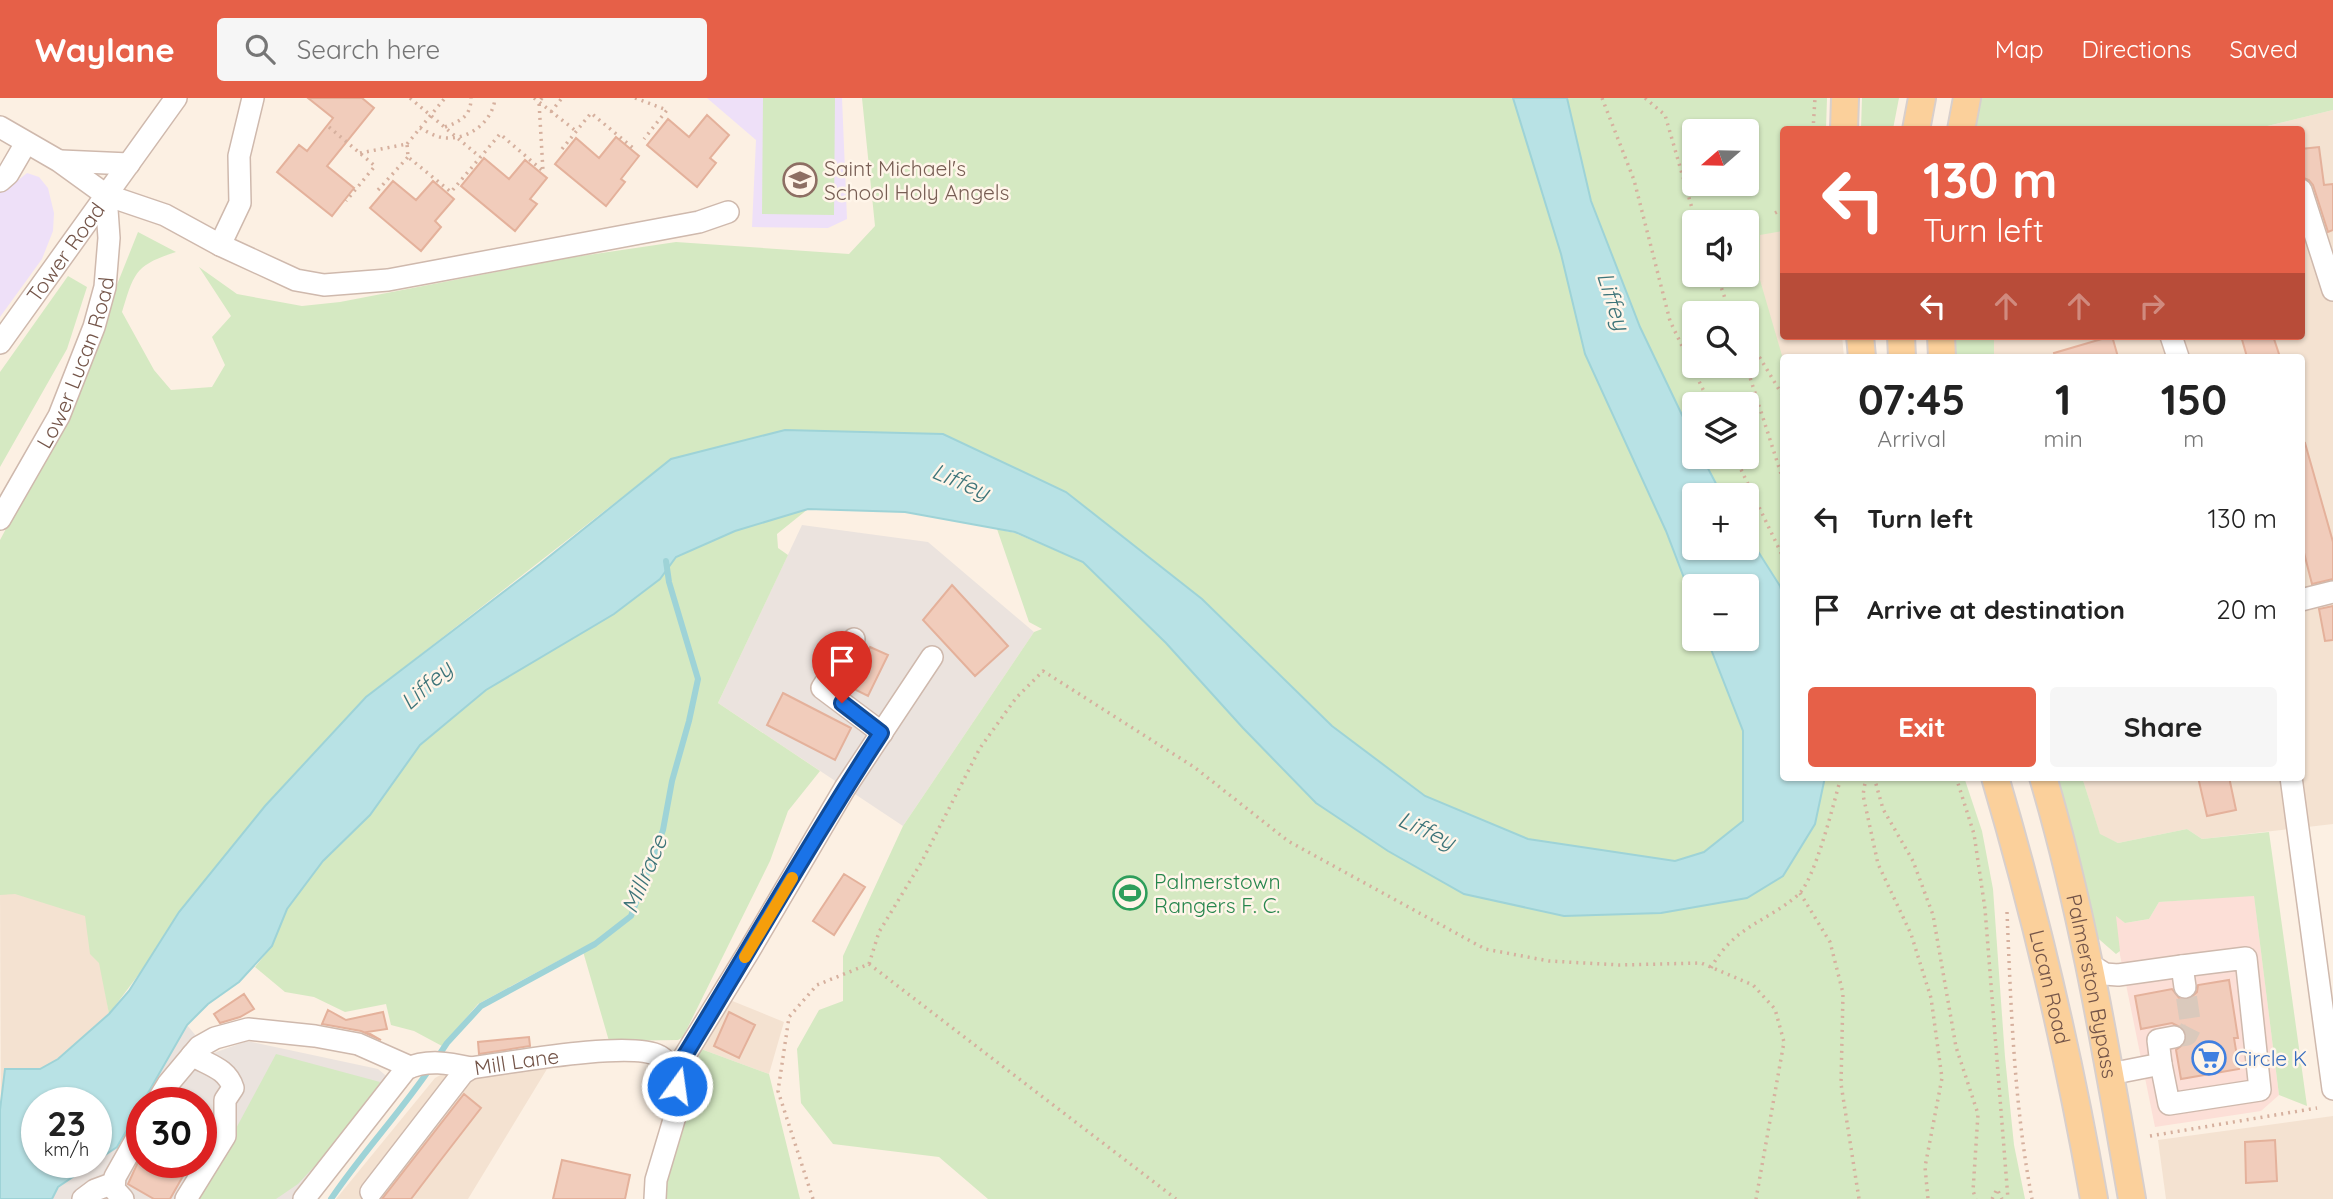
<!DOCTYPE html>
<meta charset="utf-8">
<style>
:root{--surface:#fff;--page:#f6f6f6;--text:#222;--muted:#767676;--accent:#e66048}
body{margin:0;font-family:Quicksand,sans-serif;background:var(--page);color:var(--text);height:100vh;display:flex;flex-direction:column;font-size:26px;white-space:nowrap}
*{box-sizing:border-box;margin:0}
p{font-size:23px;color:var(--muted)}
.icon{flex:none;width:38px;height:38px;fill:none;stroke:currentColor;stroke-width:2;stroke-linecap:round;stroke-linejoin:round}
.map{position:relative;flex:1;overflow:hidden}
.panel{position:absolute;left:1780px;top:256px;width:525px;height:427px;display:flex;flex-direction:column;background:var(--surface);border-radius:7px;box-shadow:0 2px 5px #0004}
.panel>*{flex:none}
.banner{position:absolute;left:1780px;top:28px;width:525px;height:214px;border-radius:7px;box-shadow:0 2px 5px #0004;background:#e66048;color:#fff;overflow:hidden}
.needle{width:46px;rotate:250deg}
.controls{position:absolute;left:1682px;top:21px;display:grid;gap:14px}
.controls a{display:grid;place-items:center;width:77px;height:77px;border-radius:7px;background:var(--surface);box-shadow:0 2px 5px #0004;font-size:35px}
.speed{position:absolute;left:21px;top:989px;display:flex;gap:14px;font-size:35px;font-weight:700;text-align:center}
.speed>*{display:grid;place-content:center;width:91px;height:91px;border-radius:50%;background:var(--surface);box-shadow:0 2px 5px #0004;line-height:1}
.speed small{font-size:18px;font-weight:400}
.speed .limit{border:10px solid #d22;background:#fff;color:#111}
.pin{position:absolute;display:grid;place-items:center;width:60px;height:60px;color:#fff;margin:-72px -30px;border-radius:50% 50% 50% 0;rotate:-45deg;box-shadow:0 0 7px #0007}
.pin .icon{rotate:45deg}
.me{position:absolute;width:77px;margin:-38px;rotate:14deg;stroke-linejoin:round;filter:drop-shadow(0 0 5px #0008)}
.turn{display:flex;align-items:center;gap:24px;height:147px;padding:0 28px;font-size:32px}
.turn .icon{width:91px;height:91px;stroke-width:2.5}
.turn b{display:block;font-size:49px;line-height:60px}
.lanes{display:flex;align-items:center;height:66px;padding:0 28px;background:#0003;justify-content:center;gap:35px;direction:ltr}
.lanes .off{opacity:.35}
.eta{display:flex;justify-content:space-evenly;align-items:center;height:119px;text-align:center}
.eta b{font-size:42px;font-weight:700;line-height:49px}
.cta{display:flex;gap:14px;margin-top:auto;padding:14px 28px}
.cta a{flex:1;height:80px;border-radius:7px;background:var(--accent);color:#fff;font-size:28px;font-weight:700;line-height:80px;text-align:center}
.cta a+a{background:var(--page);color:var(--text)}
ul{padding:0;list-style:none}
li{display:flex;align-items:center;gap:21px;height:91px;padding:0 28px}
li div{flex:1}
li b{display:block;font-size:26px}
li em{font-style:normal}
header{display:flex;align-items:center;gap:42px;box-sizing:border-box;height:98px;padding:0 35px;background:var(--accent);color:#fff}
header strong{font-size:33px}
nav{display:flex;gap:38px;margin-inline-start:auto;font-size:24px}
.search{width:490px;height:63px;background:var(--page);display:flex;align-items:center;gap:18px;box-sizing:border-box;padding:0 24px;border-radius:7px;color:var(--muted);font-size:26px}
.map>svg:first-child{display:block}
.residential{fill:#f4e2d1}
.commercial{fill:#fcdfd7}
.industrial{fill:#ebe3de}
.education{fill:#eee0f8}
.green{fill:#d5e9c2;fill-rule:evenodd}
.water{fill:#b8e2e5;stroke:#9ed3d7;stroke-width:2}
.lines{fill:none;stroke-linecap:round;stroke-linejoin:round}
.stream{stroke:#9ed3d7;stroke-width:6}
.building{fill:#f1ccbb;stroke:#e4b19b;stroke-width:2}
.minor-tunnel{stroke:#dac9bc;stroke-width:21;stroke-dasharray:21 10;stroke-linecap:butt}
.minor-casing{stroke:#cfb9ad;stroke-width:24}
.major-casing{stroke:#d8cfcc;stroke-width:30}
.path{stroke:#d6b09e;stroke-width:3.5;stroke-dasharray:2 5;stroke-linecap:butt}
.minor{stroke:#fff;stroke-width:21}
.major{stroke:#fbd09b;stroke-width:26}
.route-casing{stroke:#114b97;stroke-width:18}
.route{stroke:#1a73e8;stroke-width:12}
.slow{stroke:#f59e0b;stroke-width:12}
.labels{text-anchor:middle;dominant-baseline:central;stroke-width:5;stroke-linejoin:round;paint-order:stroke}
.education-label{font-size:21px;fill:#785e54;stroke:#fff5e9;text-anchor:start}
.street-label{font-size:21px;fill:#745549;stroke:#fff5e9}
.leisure-label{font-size:21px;fill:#27864d;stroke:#fff5e9;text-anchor:start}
.shop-label{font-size:21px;fill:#366cbe;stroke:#fff5e9;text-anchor:start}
.water-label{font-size:23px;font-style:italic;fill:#3d7479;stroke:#fff5e9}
</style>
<header>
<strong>Waylane</strong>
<div class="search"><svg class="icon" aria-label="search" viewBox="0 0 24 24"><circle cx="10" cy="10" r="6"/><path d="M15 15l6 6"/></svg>Search here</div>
<nav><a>Map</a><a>Directions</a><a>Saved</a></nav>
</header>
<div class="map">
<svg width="2333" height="1101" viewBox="0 0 2333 1101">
<rect width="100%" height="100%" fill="#fcf0e3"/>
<path class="residential" d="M 2333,12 L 2333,726 L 2202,741 L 2187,731 L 2118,745 L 2100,737 L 2082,679 L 2301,679 L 2301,259 L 1994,259 L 1994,238 L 2301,238 L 2301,32 L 2255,31 Z
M 1783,126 L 1783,238 L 1842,238 L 1844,259 L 1783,259 L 1783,275 L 1768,253 L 1752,130 Z
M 0,787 L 89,795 L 109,916 L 58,961 L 40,971 L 5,971 L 1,1012 Z
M 725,900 L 784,924 L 769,976 L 701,951 Z
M 547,971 L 468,1101 L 336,1101 L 435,980 L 446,974 L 471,979 Z
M 2333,1018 L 2333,1101 L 2166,1101 L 2158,1042 Z"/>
<path class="commercial" d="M 2254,797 L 2279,997 L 2261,1013 L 2155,1029 L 2120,857 L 2115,817 L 2125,825 L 2149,821 L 2159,804 Z"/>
<path class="industrial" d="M 802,427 L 928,444 L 1034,534 L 903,728 L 718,605 Z
M 187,927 L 211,956 L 247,943 L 378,971 L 403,992 L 318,1101 L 52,1101 L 57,1090 L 117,1049 L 142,1006 L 142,1064 L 201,1064 L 201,1004 L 143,1004 Z"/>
<path class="education" d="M 707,0 L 842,0 L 847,121 L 828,130 L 752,129 L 756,42 Z
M 0,73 L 16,84 L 27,75 L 39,79 L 48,90 L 54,115 L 53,133 L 42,161 L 0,219 Z"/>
<path class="green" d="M 763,0 L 835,0 L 834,117 L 762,116 Z
M 862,0 L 1513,0 L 1561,156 L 1585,256 L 1666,433 L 1694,506 L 1694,541 L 1707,541 L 1743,633 L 1743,723 L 1704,754 L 1675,763 L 1528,741 L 1425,698 L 1325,626 L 1066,394 L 671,361 L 366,599 L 265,708 L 109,916 L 99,865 L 90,856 L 85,818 L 15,796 L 0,797 L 0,442 L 59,332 L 138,134 L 176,154 C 135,167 134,175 122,214 L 154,272 L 171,292 L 212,289 L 225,267 L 212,239 L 231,218 L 199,169 L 237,196 L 302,208 L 340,204 L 568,160 L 676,144 L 849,156 L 875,128 Z
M 1567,0 L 1827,0 L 1826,31 L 1783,32 L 1783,133 L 1760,137 L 1760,182 L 1783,261 L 1783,498 L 1780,488 L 1747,436 L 1746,397 L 1722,397 L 1702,359 L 1746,359 L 1746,306 L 1694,306 L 1694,342 L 1640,229 L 1591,103 ZM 1694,33 L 1746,33 L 1746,86 L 1694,86 ZM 1694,124 L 1746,124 L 1746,177 L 1694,177 ZM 1694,215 L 1746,215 L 1746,268 L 1694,268 Z
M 1862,0 L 1899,0 L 1893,31 L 1861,31 Z
M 1979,0 L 2333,0 L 2333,12 L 2255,31 L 1973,32 Z
M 68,178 L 87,189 L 67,251 L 0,369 L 0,274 Z
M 1952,238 L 1994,238 L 1994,259 L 1953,259 Z
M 808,411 L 777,436 L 778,450 L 788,457 L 718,605 L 820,673 L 788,713 L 770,763 L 683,939 L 678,942 L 609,943 L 582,850 L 478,906 L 442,948 L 414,933 L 391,927 L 386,906 L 345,914 L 314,899 L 285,894 L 255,869 L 272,848 L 286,811 L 323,763 L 370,717 L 420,647 L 486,592 L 614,516 L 660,481 L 676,459 L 735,433 Z
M 997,431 L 1015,435 L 1083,464 L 1166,545 L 1243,630 L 1388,753 L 1464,796 L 1564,818 L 1747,800 L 1783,778 L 1815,726 L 1825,679 L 1964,679 L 1982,733 L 1993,791 L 2005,959 L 2014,1047 L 2025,1101 L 988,1101 L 939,1059 L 833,1046 L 801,1005 L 797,951 L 819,912 L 843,903 L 843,858 L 903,728 L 1034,534 L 1042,531 L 1029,524 Z
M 2054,679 L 2082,679 L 2100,736 L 2118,745 L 2187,731 L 2202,741 L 2269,734 L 2307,1008 L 2279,997 L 2254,798 L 2159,804 L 2149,821 L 2125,825 L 2116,818 L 2120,853 L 2116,856 L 2093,836 Z
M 701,951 L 769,976 L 800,1101 L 665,1101 L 669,1069 Z
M 276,956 L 380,984 L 361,1018 L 298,1086 L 276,1101 L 198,1101 Z"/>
<path class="water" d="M 1513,0 L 1567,0 L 1591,103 L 1640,229 L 1694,342 L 1694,359 L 1702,359 L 1722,397 L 1694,397 L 1694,450 L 1746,450 L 1747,436 L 1780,488 L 1783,498 L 1783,679 L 1825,679 L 1815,726 L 1783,778 L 1747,800 L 1661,815 L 1564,818 L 1464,796 L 1388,753 L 1316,705 L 1243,630 L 1166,545 L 1083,464 L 1015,434 L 905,414 L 808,411 L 735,433 L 676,459 L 660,481 L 614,516 L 486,592 L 420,647 L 370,717 L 323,763 L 287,811 L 272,848 L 239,884 L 208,906 L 187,927 L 117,1049 L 96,1063 L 96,1004 L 37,1004 L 37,1064 L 95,1064 L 58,1089 L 52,1101 L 0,1101 L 0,1012 L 5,971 L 40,971 L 58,961 L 109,916 L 129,893 L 179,814 L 265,708 L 366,599 L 540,466 L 671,361 L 785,332 L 943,336 L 1066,394 L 1202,501 L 1332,628 L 1425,698 L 1528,741 L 1675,763 L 1704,754 L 1743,723 L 1743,633 L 1707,541 L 1746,541 L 1746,488 L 1694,488 L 1694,506 L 1666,433 L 1585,256 L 1561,156 Z"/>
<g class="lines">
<path class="stream" d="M 437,960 L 447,945 L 481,908 L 595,846 L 631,818 L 663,732 L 672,683 L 689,623 L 698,581 L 669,484 L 666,463
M 331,1101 C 362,1055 400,1015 431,969"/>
</g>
<path class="building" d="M 308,0 L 362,0 L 374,10 L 327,68 L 354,90 L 332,118 L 277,74 L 299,47 L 307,53 L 333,20 Z
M 707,17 L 729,37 L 710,60 L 716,65 L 697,89 L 647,47 L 668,21 L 689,39 Z
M 616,39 L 639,58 L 621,81 L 625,84 L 606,108 L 555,66 L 576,40 L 599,60 Z
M 2319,49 L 2324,87 L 2333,86 L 2333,132 L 2328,134 L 2313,87 L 2309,82 L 2301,79 L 2301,51 Z
M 484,60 L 509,81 L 525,62 L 547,80 L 530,101 L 537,106 L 515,133 L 461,88 Z
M 393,83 L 416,102 L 433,83 L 454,101 L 435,123 L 441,129 L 421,153 L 370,110 Z
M 2112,238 L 2118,259 L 2055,259 L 2054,255 Z
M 2241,238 L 2273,238 L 2280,259 L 2247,259 Z
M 2305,345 L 2333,444 L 2333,481 L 2312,486 L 2301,443 L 2301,346 Z
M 952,487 L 1008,548 L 975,578 L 923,522 Z
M 2333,508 L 2333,542 L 2325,543 L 2319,511 Z
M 870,549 L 888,557 L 868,598 L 850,589 Z
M 783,595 L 851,630 L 835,662 L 767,627 Z
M 2198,679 L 2229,679 L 2236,712 L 2207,718 Z
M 844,776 L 865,789 L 834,837 L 813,823 Z
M 2229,882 L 2238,940 L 2234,940 L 2239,971 L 2181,981 L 2176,952 L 2186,944 L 2187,937 L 2184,931 L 2172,925 L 2141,931 L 2135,898 L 2172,891 L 2180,901 L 2188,902 L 2197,894 L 2198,887 Z
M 244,896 L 254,911 L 240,919 L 220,925 L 214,916 Z
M 328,912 L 346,922 L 383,914 L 387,931 L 367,934 L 381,942 L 361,933 L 322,926 Z
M 729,914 L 755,927 L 739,960 L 714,948 Z
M 529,939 L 530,948 L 479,956 L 478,944 Z
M 464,996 L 481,1010 L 440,1063 L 411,1101 L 382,1101 Z
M 2275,1042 L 2277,1083 L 2246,1085 L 2245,1044 Z
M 562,1062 L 630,1077 L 625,1101 L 553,1101 Z
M 138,1064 L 191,1064 L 170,1101 L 154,1101 L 128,1086 Z"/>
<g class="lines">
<path class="minor-tunnel" d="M 2174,939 L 2187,937 L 2191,929 L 2185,889"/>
<defs>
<g id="minor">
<path d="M 0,29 L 59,63 L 106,97 L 165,117 L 220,147 L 296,182 L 324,187 L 388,182 L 699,124 L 728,114"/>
<path d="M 61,63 L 129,66"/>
<path d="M 0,83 L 8,76 L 26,45"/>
<path d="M 2301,92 L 2333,192"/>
<path d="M 220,147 L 240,105 L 239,58 L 253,0"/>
<path d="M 2171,238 L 2178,259"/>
<path id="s1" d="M 0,245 L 176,0"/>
<path id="s2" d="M 0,421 L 59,318 L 94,229 L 105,189 L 109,140 L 106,97"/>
<path d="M 2301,502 L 2333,494"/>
<path d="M 854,541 L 822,590 L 882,635"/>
<path d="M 2291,679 L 2333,991"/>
<path d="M 2089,866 L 2105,876 L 2118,877 L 2182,868 L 2185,889"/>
<path d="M 2161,966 L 2169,1006 L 2260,992 L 2246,860 L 2182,868"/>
<path d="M 676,972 L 749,853 L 845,690 L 932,559"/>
<path d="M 2110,976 L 2161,966 L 2158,942 L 2174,939"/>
<path d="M 157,1004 L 168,986 L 199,949 L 215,940 L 248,931 L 315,938 L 358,946 L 410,969"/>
<path id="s3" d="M 371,1094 L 463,975 L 471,970 C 508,965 631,942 659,958 C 665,961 670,968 676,972 L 679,1005 L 656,1082 L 655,1101"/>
<path d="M 83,1101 L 95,1092 L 114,1085"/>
<path d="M 123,1101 L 114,1091 L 115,1079 L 142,1031"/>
<path d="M 186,1101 L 225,1038 L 225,1002 L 233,990 C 227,970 208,967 192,957"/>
<path d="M 304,1101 L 406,971 C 427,961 449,965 471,970"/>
</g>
<g id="major">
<path d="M 1844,32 L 1845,0"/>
<path d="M 1916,32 L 1922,0"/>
<path d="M 1961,32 L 1967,0"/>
<path d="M 1860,238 L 1862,259"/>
<path d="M 1901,238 L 1902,259"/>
<path d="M 1941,238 L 1942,259"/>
<path id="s4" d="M 1995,679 C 2036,818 2069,958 2094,1101"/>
<path id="s5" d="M 2043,679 C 2084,817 2107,959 2132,1101"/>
</g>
</defs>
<use href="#minor" class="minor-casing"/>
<use href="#major" class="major-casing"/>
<path class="path" d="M 410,0 L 480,59
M 534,0 L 576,33
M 542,0 L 539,4 L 543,73
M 635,0 L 667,12 L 644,41
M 1602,0 L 1634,82 L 1670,223 L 1710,306
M 1645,0 L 1665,17 L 1696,124
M 551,14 L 562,0
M 329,29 L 375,68 L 346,103
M 445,29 C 461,23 471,18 471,0
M 420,30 C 428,34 437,40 447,40 C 470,41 493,23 495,0
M 1813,32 L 1815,0
M 407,46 L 445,0
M 562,51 L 591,15 L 633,50
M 360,55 L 407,46 L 408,59 L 451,94 L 500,36 L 543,73
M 378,92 L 408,59
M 1775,115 L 1783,111
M 1717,177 L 1730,215
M 1746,243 L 1760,260 L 1783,298
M 1746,267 L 1783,382
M 1735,359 L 1783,459
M 1866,679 L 1863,697 L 1878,766 L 1911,836 L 1931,900 L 1942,980 L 1925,1069 L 1928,1101
M 1874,679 L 1883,711 L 1913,763 L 1933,817 L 1956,949 L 1978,1016 L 1973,1093 L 1976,1101
M 1956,679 L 1974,736 L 1985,811 L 2008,1101
M 1800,795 L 1830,844 L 1843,895 L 1841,986 L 1859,1101
M 2007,814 C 2011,910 2014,1006 2032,1101
M 869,866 L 879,834 L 921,765 L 980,650 L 1016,600 L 1043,573 L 1194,669 L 1288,743 L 1485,851 L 1549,863 L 1620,867 L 1701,865 L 1753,887 L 1775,911 L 1784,944 L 1756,1101
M 869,866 L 1176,1101
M 1711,870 C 1734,828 1765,825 1798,797 C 1815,782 1834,704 1841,679
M 2150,1038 L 2317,1010
M 813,1101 L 778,993 L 789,919 L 817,887 L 869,866
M 1992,1101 L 1997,1091 L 2002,1101"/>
<use href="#minor" class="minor"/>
<use href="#major" class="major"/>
</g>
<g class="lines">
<defs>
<path id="route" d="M 677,988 L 676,972 C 745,860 809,745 881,635 L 842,605"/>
</defs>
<use href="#route" class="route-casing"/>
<use href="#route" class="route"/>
<path class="slow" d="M 745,859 L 792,780"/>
</g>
<defs>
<symbol id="school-ring" viewBox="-11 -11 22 22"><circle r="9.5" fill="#fff5e9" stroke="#8d6e63" stroke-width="1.5"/><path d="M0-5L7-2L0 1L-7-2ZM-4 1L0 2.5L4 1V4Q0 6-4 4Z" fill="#8d6e63"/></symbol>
<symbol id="stadium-ring" viewBox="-11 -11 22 22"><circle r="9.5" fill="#fff5e9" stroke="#2e9e5b" stroke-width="1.5"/><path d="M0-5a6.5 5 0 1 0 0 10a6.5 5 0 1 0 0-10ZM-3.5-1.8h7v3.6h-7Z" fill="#2e9e5b"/></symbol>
<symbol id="supermarket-ring" viewBox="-11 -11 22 22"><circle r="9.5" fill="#fff5e9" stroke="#3f7fe0" stroke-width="1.5"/><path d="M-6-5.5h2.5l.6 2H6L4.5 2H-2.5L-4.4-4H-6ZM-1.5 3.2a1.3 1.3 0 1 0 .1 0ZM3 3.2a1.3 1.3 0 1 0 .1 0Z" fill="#3f7fe0"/></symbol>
</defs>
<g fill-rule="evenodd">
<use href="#school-ring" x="781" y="63" width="38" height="38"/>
<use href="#stadium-ring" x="1111" y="776" width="38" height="38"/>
<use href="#supermarket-ring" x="2190" y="941" width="38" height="38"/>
</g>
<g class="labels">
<g class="education-label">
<text x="824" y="70">Saint Michael's<tspan x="824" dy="24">School Holy Angels</tspan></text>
</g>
<g class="street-label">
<text stroke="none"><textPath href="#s1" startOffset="112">Tower Road</textPath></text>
<text stroke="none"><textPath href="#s2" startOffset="175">Lower Lucan Road</textPath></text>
<text stroke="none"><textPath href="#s4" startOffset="217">Lucan Road</textPath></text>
<text stroke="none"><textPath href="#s5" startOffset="215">Palmerston Bypass</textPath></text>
<text stroke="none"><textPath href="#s3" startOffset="206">Mill Lane</textPath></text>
</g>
<g class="leisure-label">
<text x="1154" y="783">Palmerstown<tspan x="1154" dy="24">Rangers F. C.</tspan></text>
</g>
<g class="shop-label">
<text x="2234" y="960">Circle K</text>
</g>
<g class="water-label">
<text transform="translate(1614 203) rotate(72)">Liffey</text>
<text transform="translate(961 383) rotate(23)">Liffey</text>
<text transform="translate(426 587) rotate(-42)">Liffey</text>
<text transform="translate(1427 732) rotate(25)">Liffey</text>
<text transform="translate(644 776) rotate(-67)">Millrace</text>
</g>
</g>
</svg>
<div class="controls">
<a><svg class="needle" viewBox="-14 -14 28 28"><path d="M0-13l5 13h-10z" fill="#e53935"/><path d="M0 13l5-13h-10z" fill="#767676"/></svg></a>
<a><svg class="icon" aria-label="sound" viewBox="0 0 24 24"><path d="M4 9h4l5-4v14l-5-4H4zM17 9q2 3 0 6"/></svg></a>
<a><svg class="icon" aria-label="search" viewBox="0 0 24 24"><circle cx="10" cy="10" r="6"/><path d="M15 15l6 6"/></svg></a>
<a><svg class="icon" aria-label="layers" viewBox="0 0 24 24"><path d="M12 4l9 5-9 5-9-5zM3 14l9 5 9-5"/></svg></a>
<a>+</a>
<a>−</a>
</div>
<div class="speed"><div>23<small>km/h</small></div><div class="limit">30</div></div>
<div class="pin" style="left:842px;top:605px;background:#d93025"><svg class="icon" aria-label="arrive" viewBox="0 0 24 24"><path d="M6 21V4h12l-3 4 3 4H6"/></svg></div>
<svg class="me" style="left:677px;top:988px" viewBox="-20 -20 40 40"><circle r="17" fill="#1a73e8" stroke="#fff" stroke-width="3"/><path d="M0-11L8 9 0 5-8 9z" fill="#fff"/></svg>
<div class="banner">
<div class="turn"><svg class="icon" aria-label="left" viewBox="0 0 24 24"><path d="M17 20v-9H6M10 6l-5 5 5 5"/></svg><div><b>130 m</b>Turn left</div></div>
<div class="lanes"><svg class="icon" aria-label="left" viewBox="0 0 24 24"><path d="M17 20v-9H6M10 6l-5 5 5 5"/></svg><svg class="icon off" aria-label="ahead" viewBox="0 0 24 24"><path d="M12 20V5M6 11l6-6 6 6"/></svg><svg class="icon off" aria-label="ahead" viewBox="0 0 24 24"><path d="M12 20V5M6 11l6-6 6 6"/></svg><svg class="icon off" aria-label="right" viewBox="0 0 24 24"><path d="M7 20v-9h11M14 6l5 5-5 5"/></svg></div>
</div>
<section class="panel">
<div class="eta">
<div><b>07:45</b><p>Arrival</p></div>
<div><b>1</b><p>min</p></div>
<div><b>150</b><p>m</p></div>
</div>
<ul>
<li><svg class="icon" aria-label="left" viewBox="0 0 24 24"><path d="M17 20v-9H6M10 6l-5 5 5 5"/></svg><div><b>Turn left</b></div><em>130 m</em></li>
<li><svg class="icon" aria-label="arrive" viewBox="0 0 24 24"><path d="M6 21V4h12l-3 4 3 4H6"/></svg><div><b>Arrive at destination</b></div><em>20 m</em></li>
</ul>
<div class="cta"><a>Exit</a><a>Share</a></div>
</section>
</div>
